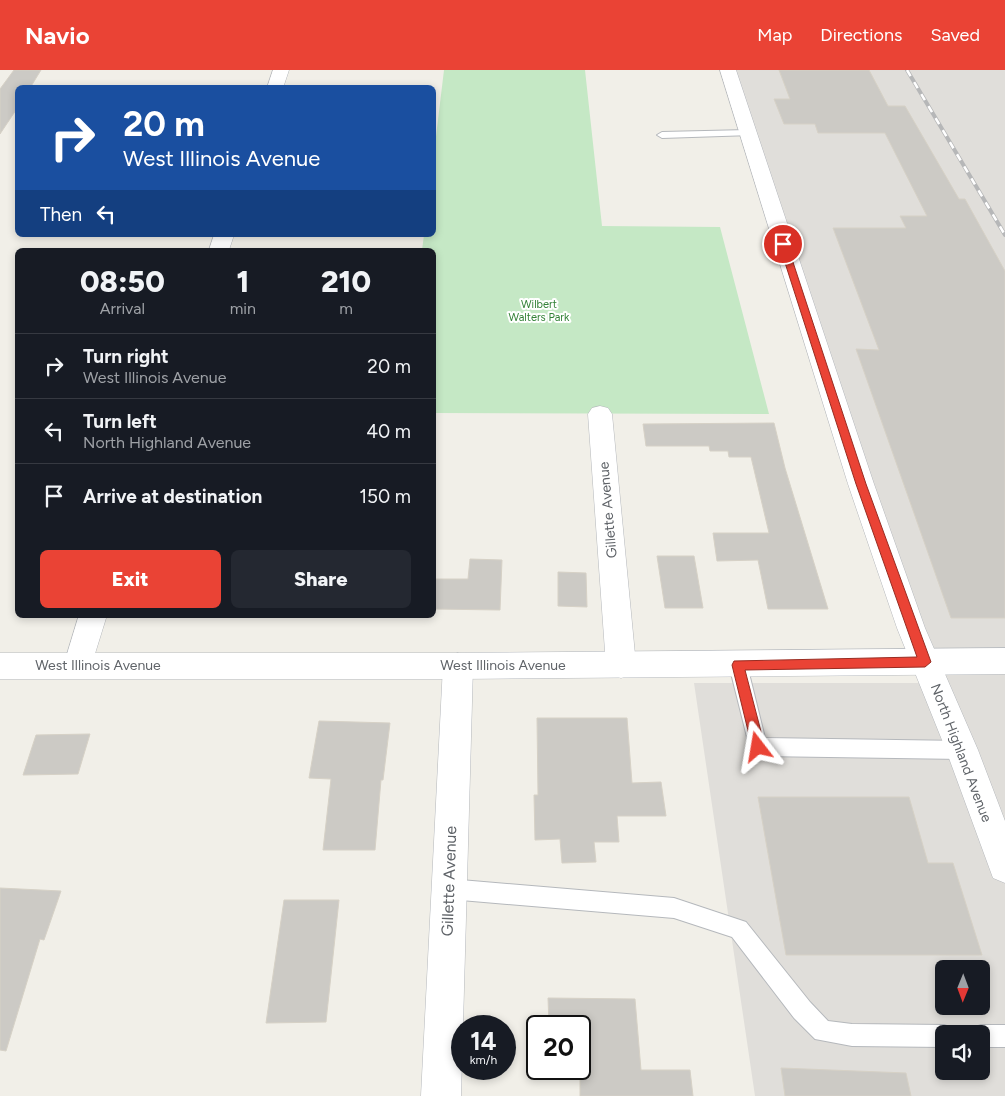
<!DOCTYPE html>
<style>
:root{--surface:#171b24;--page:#242831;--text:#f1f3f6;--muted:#9ea1a6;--line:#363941;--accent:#ea4335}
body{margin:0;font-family:Figtree,sans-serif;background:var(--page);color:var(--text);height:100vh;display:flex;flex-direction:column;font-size:19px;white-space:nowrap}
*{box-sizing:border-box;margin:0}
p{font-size:16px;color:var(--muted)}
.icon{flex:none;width:28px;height:28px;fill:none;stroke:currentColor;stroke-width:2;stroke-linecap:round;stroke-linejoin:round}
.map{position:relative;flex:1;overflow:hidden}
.sheet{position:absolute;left:15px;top:178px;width:421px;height:370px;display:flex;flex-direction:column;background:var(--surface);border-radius:8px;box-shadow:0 2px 8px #0003}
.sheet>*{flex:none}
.hud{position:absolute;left:15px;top:15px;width:421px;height:152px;border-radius:8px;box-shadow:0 2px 8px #0003;background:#1a4fa0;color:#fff;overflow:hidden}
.needle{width:32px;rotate:181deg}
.controls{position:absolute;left:935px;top:890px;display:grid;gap:10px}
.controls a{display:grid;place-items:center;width:55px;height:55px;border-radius:8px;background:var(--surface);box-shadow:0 2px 8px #0003;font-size:25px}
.speed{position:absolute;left:451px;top:945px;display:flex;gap:10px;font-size:25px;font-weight:700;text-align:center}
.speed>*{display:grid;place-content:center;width:65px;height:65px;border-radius:50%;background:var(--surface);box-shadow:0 2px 8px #0003;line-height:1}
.speed small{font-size:12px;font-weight:400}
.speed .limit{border:2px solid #111;border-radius:8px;background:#fff;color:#111}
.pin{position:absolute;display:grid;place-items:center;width:42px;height:42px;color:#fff;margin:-21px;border:2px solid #fff;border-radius:50%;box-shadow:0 1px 5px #0007}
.me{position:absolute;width:55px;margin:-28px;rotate:346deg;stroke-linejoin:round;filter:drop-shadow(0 0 4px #0008)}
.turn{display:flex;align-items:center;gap:18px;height:105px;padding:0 25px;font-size:22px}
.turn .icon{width:65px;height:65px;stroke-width:2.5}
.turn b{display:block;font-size:35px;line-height:42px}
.then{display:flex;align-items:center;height:48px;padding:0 25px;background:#0003;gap:10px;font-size:19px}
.eta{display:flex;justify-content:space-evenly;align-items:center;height:85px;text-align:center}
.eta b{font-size:30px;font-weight:800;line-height:35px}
.cta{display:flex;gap:10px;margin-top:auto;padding:10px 25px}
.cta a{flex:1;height:58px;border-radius:8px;background:var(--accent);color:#fff;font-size:20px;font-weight:800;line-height:58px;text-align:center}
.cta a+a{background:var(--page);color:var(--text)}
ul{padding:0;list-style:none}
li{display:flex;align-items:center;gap:15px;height:65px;padding:0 25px;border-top:1px solid var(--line)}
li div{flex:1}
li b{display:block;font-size:19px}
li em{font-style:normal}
header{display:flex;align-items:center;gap:30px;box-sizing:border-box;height:70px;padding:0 25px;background:var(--accent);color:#fff}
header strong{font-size:24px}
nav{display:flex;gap:28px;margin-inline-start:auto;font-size:18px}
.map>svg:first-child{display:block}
.industrial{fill:#e0deda;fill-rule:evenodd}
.green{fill:#c5e8c5}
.building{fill:#cccac5;stroke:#d6d1c6}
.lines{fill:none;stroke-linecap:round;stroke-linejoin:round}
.service-casing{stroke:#b5b8bc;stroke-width:2}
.minor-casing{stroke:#b5b8bc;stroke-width:1}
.tertiary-casing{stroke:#b5b8bc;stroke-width:1}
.secondary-casing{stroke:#b6babf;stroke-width:1}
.service{fill:#fff;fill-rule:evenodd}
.minor{fill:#fff;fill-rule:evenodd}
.tertiary{fill:#fff;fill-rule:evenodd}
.secondary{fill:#fff;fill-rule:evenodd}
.rail-casing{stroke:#b6b7b8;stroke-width:4}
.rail{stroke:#fff;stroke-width:2.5;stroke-dasharray:7;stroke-linecap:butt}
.route{fill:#ea4335;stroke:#982c22}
.labels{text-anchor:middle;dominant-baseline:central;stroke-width:4;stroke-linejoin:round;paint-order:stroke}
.far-park-label{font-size:11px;fill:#348238;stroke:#fff}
.street-label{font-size:14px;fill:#5f6368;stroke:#fff}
.near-street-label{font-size:16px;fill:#5f6368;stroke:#fff}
</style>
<header>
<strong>Navio</strong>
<nav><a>Map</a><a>Directions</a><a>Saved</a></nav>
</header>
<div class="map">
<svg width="1005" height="1026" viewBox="0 0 1005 1026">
<rect width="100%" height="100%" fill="#f1efe8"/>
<path class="industrial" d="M 725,0 L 1005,0 L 1005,1026 L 755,1026 L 694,613 L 941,613 ZM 944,899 L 981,899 L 981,936 L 944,936 ZM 944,964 L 981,964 L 981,1001 L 944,1001 Z"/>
<path class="green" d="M 444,0 L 585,0 L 602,156 L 720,157 L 769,344 L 434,343 L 434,180 L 422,180 L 424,165 L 434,165 L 434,83 Z"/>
<path class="building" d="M 14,0 L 41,0 L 30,18 L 18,18 L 18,37 L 0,64 L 0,19 Z
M 779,0 L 869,0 L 888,36 L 905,36 L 959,129 L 965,129 L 1005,201 L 1005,548 L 951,548 L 856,279 L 879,280 L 833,158 L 906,158 L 900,146 L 927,146 L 885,63 L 818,63 L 815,54 L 784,54 L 774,29 L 790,29 Z
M 774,353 L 785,398 L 828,539 L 768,539 L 758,490 L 717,491 L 713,463 L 769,463 L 751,387 L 729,387 L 728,381 L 710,381 L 709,376 L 646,376 L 643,354 Z
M 657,486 L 694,486 L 703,538 L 665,538 Z
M 470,489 L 502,490 L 500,540 L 434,539 L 434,509 L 468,509 Z
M 558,502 L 586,503 L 587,537 L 558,536 Z
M 537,648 L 627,648 L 632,713 L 661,712 L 666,746 L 617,746 L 619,772 L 594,772 L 596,792 L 562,793 L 560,769 L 535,770 L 534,725 L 538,725 Z
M 319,651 L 390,653 L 383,710 L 381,710 L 375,780 L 323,780 L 331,709 L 309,708 Z
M 90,664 L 78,704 L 23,705 L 36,665 Z
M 758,727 L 909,727 L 928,793 L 953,793 L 982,885 L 786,885 Z
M 0,818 L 61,821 L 44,870 L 40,869 L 6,981 L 0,980 Z
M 284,830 L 339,830 L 326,952 L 266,953 Z
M 548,928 L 635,929 L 641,1000 L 690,1000 L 693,1026 L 580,1026 L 580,956 L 549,956 Z
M 781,998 L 906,1003 L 911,1026 L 785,1026 Z"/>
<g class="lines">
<defs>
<path id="service" d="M 748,60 L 752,61 L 752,65 L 662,68 L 657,65 L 662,62 Z
M 738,587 L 744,589 L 747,595 L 765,668 L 962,671 L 969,674 L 971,680 L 969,686 L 962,689 L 758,686 L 751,683 L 729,595 L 732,589 Z
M 449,809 L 674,828 L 746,852 L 810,932 L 828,951 L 852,954 L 944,955 L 952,958 L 954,964 L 944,964 L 944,977 L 852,976 L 815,969 L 794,948 L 732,867 L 674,848 L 449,829 L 442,826 L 439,819 L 442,812 Z
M 981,955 L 1005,955 L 1005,977 L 981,977 L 981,964 L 971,964 L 973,958 Z"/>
<path id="minor" d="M 273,0 L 289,0 L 283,18 L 267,18 Z
M 214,165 L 234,165 L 229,180 L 209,180 Z
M 600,336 L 608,338 L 612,344 L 636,595 L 631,604 L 621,608 L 611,604 L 606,595 L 588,344 L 592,338 Z
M 79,545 L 107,545 L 89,603 L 79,607 L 69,603 L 64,594 Z
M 458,583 L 468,587 L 473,596 L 461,1026 L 421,1026 L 443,596 L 448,587 Z"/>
<path id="tertiary" d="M 720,0 L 736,0 L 874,414 L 925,558 L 978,680 L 1005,751 L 1005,813 L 993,808 L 946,680 L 897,558 L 848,414 Z"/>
<path id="secondary" d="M 1005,578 L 1005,604 L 458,609 L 0,609 L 0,583 L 458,583 Z"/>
</defs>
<use href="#service" class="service-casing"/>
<use href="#minor" class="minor-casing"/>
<use href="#tertiary" class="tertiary-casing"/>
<use href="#secondary" class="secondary-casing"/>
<use href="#service" class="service"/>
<use href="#minor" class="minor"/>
<use href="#tertiary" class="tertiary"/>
<use href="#secondary" class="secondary"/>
<defs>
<path id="rail" d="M 907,0 L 1005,165"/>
</defs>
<use href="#rail" class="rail-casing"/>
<use href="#rail" class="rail"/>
</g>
<path class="route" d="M 783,171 L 787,174 L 866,414 L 931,592 L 925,597 L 745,600 L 765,677 L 763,681 L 758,683 L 754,681 L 752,677 L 732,595 L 734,591 L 917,587 L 856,414 L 779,174 Z"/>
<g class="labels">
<g class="far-park-label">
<text x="539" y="234">Wilbert<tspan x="539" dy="13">Walters Park</tspan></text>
</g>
<g class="street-label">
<text transform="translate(608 440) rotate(-95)">Gillette Avenue</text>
<text x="98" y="595">West Illinois Avenue</text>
<text x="503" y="595">West Illinois Avenue</text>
<text transform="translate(961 683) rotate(69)">North Highland Avenue</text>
</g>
<g class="near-street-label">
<text transform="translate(449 811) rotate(-88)">Gillette Avenue</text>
</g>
</g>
</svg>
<div class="controls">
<a><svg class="needle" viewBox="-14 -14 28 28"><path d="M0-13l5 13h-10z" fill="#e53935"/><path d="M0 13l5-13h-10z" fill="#9ea1a6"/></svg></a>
<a><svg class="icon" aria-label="sound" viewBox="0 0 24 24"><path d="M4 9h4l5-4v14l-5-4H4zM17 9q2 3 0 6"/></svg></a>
</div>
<div class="speed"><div>14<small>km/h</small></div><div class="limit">20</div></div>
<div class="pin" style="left:783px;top:174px;background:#d93025"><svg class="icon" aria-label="arrive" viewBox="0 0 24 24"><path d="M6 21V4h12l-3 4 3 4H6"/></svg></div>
<svg class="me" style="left:758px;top:677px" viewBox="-20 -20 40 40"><path d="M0-17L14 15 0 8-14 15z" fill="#ea4335" stroke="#fff" stroke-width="4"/></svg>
<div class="hud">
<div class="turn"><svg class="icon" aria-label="right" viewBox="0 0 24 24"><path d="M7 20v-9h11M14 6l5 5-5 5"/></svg><div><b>20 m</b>West Illinois Avenue</div></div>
<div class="then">Then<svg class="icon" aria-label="left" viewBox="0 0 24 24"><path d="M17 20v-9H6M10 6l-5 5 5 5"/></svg></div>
</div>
<section class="sheet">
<div class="eta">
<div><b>08:50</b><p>Arrival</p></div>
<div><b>1</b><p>min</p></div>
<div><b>210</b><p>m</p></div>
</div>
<ul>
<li><svg class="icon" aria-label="right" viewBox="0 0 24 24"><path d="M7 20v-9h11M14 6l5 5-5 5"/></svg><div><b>Turn right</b><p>West Illinois Avenue</p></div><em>20 m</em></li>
<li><svg class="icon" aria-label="left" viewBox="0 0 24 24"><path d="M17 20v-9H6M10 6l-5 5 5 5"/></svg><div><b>Turn left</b><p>North Highland Avenue</p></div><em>40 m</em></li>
<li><svg class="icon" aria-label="arrive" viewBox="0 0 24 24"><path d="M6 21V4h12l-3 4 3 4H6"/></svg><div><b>Arrive at destination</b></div><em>150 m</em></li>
</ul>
<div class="cta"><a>Exit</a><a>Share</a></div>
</section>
</div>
